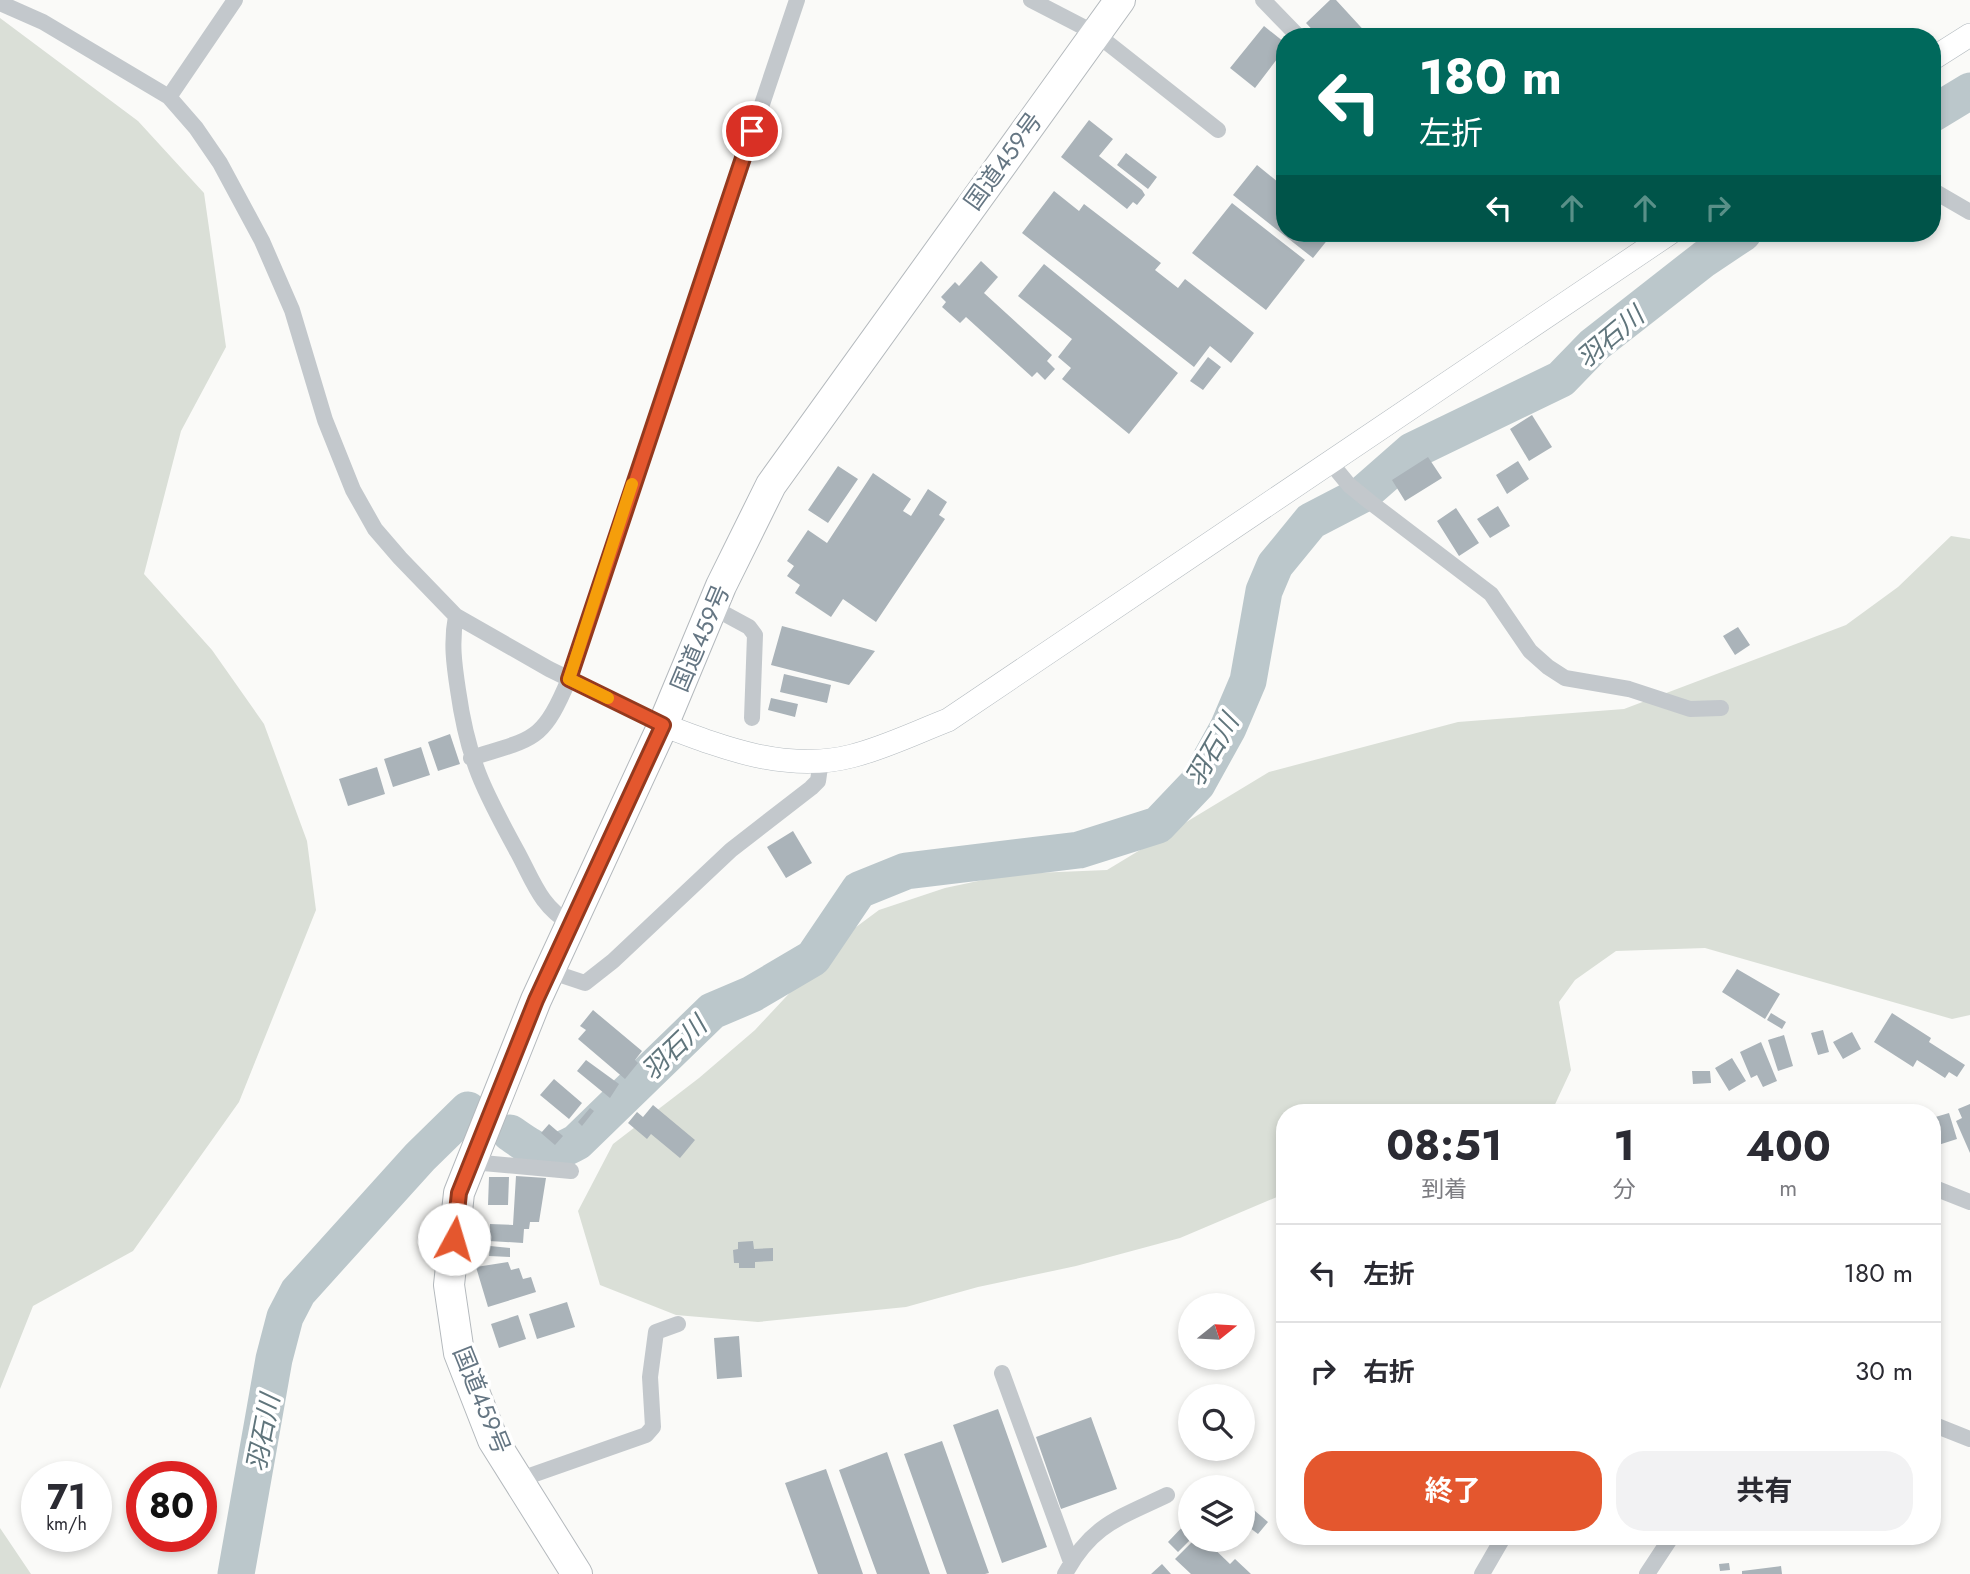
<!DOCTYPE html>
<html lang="ja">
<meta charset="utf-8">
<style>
:root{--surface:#fff;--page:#f2f2f3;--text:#2b2b33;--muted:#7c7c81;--line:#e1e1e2;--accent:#e4572e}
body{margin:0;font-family:Jost,"Noto Sans JP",sans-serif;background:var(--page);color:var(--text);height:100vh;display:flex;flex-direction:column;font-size:26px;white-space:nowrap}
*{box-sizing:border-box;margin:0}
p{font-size:23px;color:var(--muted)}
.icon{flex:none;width:38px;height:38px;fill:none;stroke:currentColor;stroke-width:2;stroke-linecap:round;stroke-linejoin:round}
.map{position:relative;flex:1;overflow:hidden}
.side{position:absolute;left:1276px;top:1104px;width:665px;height:441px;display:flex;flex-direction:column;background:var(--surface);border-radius:28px;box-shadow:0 4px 10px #0003}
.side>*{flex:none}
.top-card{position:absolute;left:1276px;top:28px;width:665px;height:214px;border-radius:28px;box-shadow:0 4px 10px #0003;background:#00695c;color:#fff;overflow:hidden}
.needle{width:46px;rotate:72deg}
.fabs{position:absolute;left:1178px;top:1293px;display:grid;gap:14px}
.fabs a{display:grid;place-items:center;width:77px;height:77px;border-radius:50%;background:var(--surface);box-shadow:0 4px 10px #0003;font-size:35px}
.speed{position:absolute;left:21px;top:1461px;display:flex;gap:14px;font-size:35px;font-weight:700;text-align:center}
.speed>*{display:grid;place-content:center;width:91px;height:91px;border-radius:50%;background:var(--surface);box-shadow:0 4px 10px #0003;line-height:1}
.speed small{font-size:18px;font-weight:400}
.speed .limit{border:10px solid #d22;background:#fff;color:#111}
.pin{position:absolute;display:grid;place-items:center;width:60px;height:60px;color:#fff;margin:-30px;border:4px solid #fff;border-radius:50%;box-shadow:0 2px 7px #0007}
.me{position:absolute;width:77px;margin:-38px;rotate:6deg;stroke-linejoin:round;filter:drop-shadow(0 0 5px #0008)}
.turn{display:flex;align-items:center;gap:24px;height:147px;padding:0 28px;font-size:32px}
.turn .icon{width:91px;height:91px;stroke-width:2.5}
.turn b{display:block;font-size:49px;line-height:60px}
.lanes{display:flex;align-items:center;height:66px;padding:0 28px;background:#0003;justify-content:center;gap:35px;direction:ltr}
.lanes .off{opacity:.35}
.eta{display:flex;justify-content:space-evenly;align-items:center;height:119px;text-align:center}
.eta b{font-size:42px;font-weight:700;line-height:49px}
.cta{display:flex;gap:14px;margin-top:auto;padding:14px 28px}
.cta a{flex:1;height:80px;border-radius:28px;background:var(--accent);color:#fff;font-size:28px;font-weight:700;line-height:80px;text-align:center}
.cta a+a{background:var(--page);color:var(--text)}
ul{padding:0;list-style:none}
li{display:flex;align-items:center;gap:21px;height:98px;padding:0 28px;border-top:2px solid var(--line)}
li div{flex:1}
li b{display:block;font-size:26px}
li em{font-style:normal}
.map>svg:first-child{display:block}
.green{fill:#dadfd7}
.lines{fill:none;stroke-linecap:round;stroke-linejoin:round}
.river{stroke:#bbc7cb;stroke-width:37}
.building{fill:#aab3b9}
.secondary-casing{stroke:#b3babf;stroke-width:24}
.highway-casing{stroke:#b4b9bd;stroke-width:32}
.street{stroke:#c3c8cc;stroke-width:16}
.secondary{stroke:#fff;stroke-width:23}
.highway{stroke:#fff;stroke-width:30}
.route-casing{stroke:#94391e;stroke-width:18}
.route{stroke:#e4572e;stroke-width:12}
.slow{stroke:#f59e0b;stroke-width:12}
.labels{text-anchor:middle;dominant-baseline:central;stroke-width:7;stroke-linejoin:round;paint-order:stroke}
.street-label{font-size:24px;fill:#657683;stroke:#fff}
.water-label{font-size:26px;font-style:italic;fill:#60757c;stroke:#fff}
</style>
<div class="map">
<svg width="1970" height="1574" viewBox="0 0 1970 1574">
<rect width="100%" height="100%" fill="#fafaf8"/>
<path class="green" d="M 0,18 L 138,121 L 204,193 L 226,347 L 181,431 L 144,574 L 212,650 L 264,724 L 307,841 L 316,910 L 239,1102 L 133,1251 L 33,1306 L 0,1389 Z
M 1951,536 L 1970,539 L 1970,1015 L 1952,1019 L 1705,948 L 1616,951 L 1575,980 L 1559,1002 L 1571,1070 L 1551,1113 L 1284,1113 L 1284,1194 L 1180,1238 L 1076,1266 L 978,1287 L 906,1307 L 758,1322 L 676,1315 L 600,1285 L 578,1211 L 613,1144 L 699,1078 L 755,1030 L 840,939 L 879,910 L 945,888 L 1011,874 L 1107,870 L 1269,772 L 1458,722 L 1624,709 L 1846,625 L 1898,587 Z
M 0,1528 L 31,1574 L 0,1574 Z"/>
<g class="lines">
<path class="river" d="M 1932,114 L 1970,91
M 510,1133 C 539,1153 545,1160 577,1142 L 712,1011 L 752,994 L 813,958 L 859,890 L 906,871 L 1079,850 L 1158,825 L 1197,784 L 1228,728 L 1248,681 L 1264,591 L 1275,565 L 1311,521 L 1363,494 L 1412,451 L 1561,379 L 1594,345 L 1704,259 L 1743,233
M 236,1574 L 274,1359 L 285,1317 L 298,1292 L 420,1157 L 468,1110"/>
</g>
<path class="building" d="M 1330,0 L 1336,0 L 1370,37 L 1319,37 L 1306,23 Z
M 1264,26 L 1284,42 L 1284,50 L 1255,88 L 1230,68 Z
M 1089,120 L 1113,139 L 1099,156 L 1142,190 L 1145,195 L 1137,205 L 1133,202 L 1127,209 L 1061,157 Z
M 1126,153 L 1157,177 L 1148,189 L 1117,165 Z
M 1257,165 L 1284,187 L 1284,233 L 1333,233 L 1313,258 L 1233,195 Z
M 1054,191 L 1079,211 L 1084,204 L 1161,263 L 1155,270 L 1178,288 L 1185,279 L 1254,333 L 1231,363 L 1210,346 L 1194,367 L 1022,233 Z
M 1232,203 L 1305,260 L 1266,310 L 1192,253 Z
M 981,261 L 998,277 L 984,293 L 1052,355 L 1047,361 L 1055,369 L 1045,380 L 1037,372 L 1032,377 L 966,317 L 960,323 L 942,307 L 946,302 L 941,297 L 955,282 L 959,286 Z
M 1044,264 L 1178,373 L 1129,434 L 1062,379 L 1071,368 L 1058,357 L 1072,339 L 1018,296 Z
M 1208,357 L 1221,367 L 1203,390 L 1190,381 Z
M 1532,415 L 1552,447 L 1529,461 L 1510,429 Z
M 1428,457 L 1442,478 L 1405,501 L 1392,480 Z
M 1518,461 L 1529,479 L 1507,494 L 1496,475 Z
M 838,466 L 858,479 L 828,523 L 808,510 Z
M 873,473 L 911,499 L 903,511 L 911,516 L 928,489 L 947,502 L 939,515 L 945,519 L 876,622 L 843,599 L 831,617 L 795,593 L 800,585 L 787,576 L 794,566 L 787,561 L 808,530 L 827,543 Z
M 1498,506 L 1510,526 L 1490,538 L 1477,519 Z
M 1456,508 L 1479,543 L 1459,556 L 1437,521 Z
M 782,626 L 875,651 L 849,685 L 771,665 Z
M 1738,627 L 1750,645 L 1735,655 L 1723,636 Z
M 784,674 L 831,685 L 827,703 L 780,692 Z
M 771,698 L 798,704 L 795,717 L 768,710 Z
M 450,734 L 460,764 L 438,771 L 428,742 Z
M 421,747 L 430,775 L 393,787 L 384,759 Z
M 377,767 L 385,794 L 348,806 L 339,779 Z
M 793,831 L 812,863 L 786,878 L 767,847 Z
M 1737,969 L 1780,994 L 1765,1019 L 1722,992 Z
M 593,1010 L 642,1051 L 635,1060 L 638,1063 L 625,1079 L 578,1039 L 586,1030 L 580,1026 Z
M 1771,1013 L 1786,1022 L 1782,1029 L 1767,1020 Z
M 1892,1013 L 1931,1038 L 1929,1042 L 1965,1065 L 1957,1077 L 1949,1072 L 1945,1078 L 1917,1060 L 1913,1067 L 1874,1042 Z
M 1823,1030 L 1829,1052 L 1818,1055 L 1811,1033 Z
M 1852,1032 L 1861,1049 L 1843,1059 L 1833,1042 Z
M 1784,1035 L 1793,1066 L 1778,1071 L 1768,1040 Z
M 1761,1042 L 1777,1081 L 1763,1087 L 1757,1075 L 1751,1078 L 1740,1052 Z
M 1732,1058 L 1746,1081 L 1729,1091 L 1715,1068 Z
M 586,1060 L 619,1084 L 610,1098 L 577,1071 Z
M 1692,1071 L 1710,1071 L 1711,1083 L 1693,1084 Z
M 554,1079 L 582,1103 L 569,1119 L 540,1095 Z
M 1970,1104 L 1970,1153 L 1956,1121 L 1962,1118 L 1958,1109 Z
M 653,1105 L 695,1140 L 680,1158 L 651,1134 L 647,1139 L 628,1123 L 637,1112 L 643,1117 Z
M 590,1108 L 594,1111 L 582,1126 L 578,1122 Z
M 1949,1113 L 1957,1139 L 1932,1147 L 1932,1118 Z
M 549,1124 L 563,1136 L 555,1145 L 541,1133 Z
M 516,1176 L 546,1178 L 539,1222 L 530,1222 L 529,1229 L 524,1229 L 523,1243 L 489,1241 L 490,1224 L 513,1225 Z
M 489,1177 L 509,1177 L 508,1205 L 488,1205 Z
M 753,1241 L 754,1249 L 773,1248 L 773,1261 L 755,1262 L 755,1268 L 739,1268 L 739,1263 L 734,1263 L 733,1250 L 738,1249 L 738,1242 Z
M 490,1246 L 510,1248 L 510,1257 L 489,1256 Z
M 508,1262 L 511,1270 L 519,1268 L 523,1279 L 531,1277 L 536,1292 L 488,1307 L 476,1267 Z
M 567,1302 L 575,1327 L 537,1339 L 529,1314 Z
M 518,1315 L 526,1339 L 499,1348 L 491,1324 Z
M 739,1336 L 742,1377 L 717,1379 L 714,1338 Z
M 998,1409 L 1047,1547 L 1002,1563 L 953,1425 Z
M 1091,1417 L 1117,1489 L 1061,1509 L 1036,1437 Z
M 942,1441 L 989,1573 L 985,1574 L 947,1574 L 904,1454 Z
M 887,1452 L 930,1574 L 877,1574 L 839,1470 Z
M 826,1469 L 863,1574 L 818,1574 L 785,1483 Z
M 1248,1505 L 1268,1522 L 1258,1534 L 1242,1522 L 1242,1511 Z
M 1187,1522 L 1190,1540 L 1178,1552 L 1168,1542 Z
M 1194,1540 L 1205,1540 L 1230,1564 L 1235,1559 L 1251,1574 L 1191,1574 L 1175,1559 Z
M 1729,1563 L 1730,1570 L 1720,1571 L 1719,1564 Z
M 1162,1564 L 1171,1574 L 1151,1574 Z
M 1781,1566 L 1782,1574 L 1742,1574 L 1742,1571 Z"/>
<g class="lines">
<defs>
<path id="secondary" d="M 1932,59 L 1970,35
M 663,725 C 723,748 787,773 852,756 C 884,748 917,732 948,720 L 1670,233"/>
<path id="highway" d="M 577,1574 L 493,1440 L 459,1353 L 449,1285 L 459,1193 L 536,1000 L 663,725 L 721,586 L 771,485 L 1120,0"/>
</defs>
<use href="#secondary" class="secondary-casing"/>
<use href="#highway" class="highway-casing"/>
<path class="street" d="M 1031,0 L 1095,33 L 1218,130
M 1263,0 L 1299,37
M 0,3 L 43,22 L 169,97 L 196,128 L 220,163 L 262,241 L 292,310 L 325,420 L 353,490 L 375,529 L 400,558 L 456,616 L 549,669 L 663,725
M 169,97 L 235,0
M 1932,190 L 1970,212
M 1330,462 L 1349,485 L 1370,502 L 1491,594 L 1530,651 L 1548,667 L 1565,678 L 1629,689 L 1690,709 L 1721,708
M 712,607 L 749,627 L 755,635 L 752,718
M 456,616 C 451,642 454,664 458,690 C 468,761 484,791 518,853 C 534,883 541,907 571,924
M 471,758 C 534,738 542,743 569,679 L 797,0
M 549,971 L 585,983 L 613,961 L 731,850 L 811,788 L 818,781 L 821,760
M 472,1162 L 571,1171
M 1932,1187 L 1970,1202
M 1002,1373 L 1071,1562
M 1932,1424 L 1970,1439
M 518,1480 L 646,1435 L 653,1427 L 650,1377 L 656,1332 L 678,1324
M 1065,1574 C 1091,1525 1119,1518 1167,1495
M 1482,1574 L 1504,1536
M 1647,1574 L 1672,1536"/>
<use href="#secondary" class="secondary"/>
<use href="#highway" class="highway"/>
</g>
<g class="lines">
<defs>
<path id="route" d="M 454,1239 L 459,1193 L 536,1000 L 663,725 L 569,679 L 752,131"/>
</defs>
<use href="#route" class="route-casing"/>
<use href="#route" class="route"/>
<path class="slow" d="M 608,698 L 569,679 L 632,484"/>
</g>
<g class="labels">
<g class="street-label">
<text transform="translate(1003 161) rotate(-54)">国道459号</text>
<text transform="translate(700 638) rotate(-67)">国道459号</text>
<text transform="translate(482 1400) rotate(68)">国道459号</text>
</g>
<g class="water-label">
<text transform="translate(1610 337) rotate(-40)">羽石川</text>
<text transform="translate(1212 750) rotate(-60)">羽石川</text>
<text transform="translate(674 1048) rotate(-44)">羽石川</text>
<text transform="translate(263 1433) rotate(-79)">羽石川</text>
</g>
</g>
</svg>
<div class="fabs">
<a><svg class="needle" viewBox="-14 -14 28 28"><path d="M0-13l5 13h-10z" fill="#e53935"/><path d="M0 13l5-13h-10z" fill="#7c7c81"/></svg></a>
<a><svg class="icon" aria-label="search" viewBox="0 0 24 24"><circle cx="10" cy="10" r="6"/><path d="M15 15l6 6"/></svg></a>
<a><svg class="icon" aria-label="layers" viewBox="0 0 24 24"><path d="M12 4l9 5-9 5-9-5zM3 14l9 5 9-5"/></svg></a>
</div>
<div class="speed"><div>71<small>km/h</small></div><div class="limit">80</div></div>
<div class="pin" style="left:752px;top:131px;background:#d93025"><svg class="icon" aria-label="arrive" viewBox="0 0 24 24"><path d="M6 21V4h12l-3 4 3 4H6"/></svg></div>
<svg class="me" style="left:454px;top:1239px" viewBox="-20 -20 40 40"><circle r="19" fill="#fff"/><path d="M0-13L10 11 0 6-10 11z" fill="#e4572e"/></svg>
<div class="top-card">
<div class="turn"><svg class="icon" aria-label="left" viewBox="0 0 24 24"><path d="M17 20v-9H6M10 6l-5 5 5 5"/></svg><div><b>180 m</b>左折</div></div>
<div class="lanes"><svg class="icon" aria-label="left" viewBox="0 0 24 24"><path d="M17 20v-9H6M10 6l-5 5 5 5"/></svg><svg class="icon off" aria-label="ahead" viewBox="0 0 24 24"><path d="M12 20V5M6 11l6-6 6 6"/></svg><svg class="icon off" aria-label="ahead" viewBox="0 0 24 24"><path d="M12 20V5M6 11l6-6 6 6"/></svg><svg class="icon off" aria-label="right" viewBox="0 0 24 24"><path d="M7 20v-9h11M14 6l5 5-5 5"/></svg></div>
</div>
<section class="side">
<div class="eta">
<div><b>08:51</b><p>到着</p></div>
<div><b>1</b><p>分</p></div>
<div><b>400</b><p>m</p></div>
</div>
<ul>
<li><svg class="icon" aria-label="left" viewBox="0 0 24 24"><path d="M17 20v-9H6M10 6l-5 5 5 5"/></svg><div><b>左折</b></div><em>180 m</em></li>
<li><svg class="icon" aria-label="right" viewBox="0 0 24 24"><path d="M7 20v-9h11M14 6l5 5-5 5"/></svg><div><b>右折</b></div><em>30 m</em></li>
</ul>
<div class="cta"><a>終了</a><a>共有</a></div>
</section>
</div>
